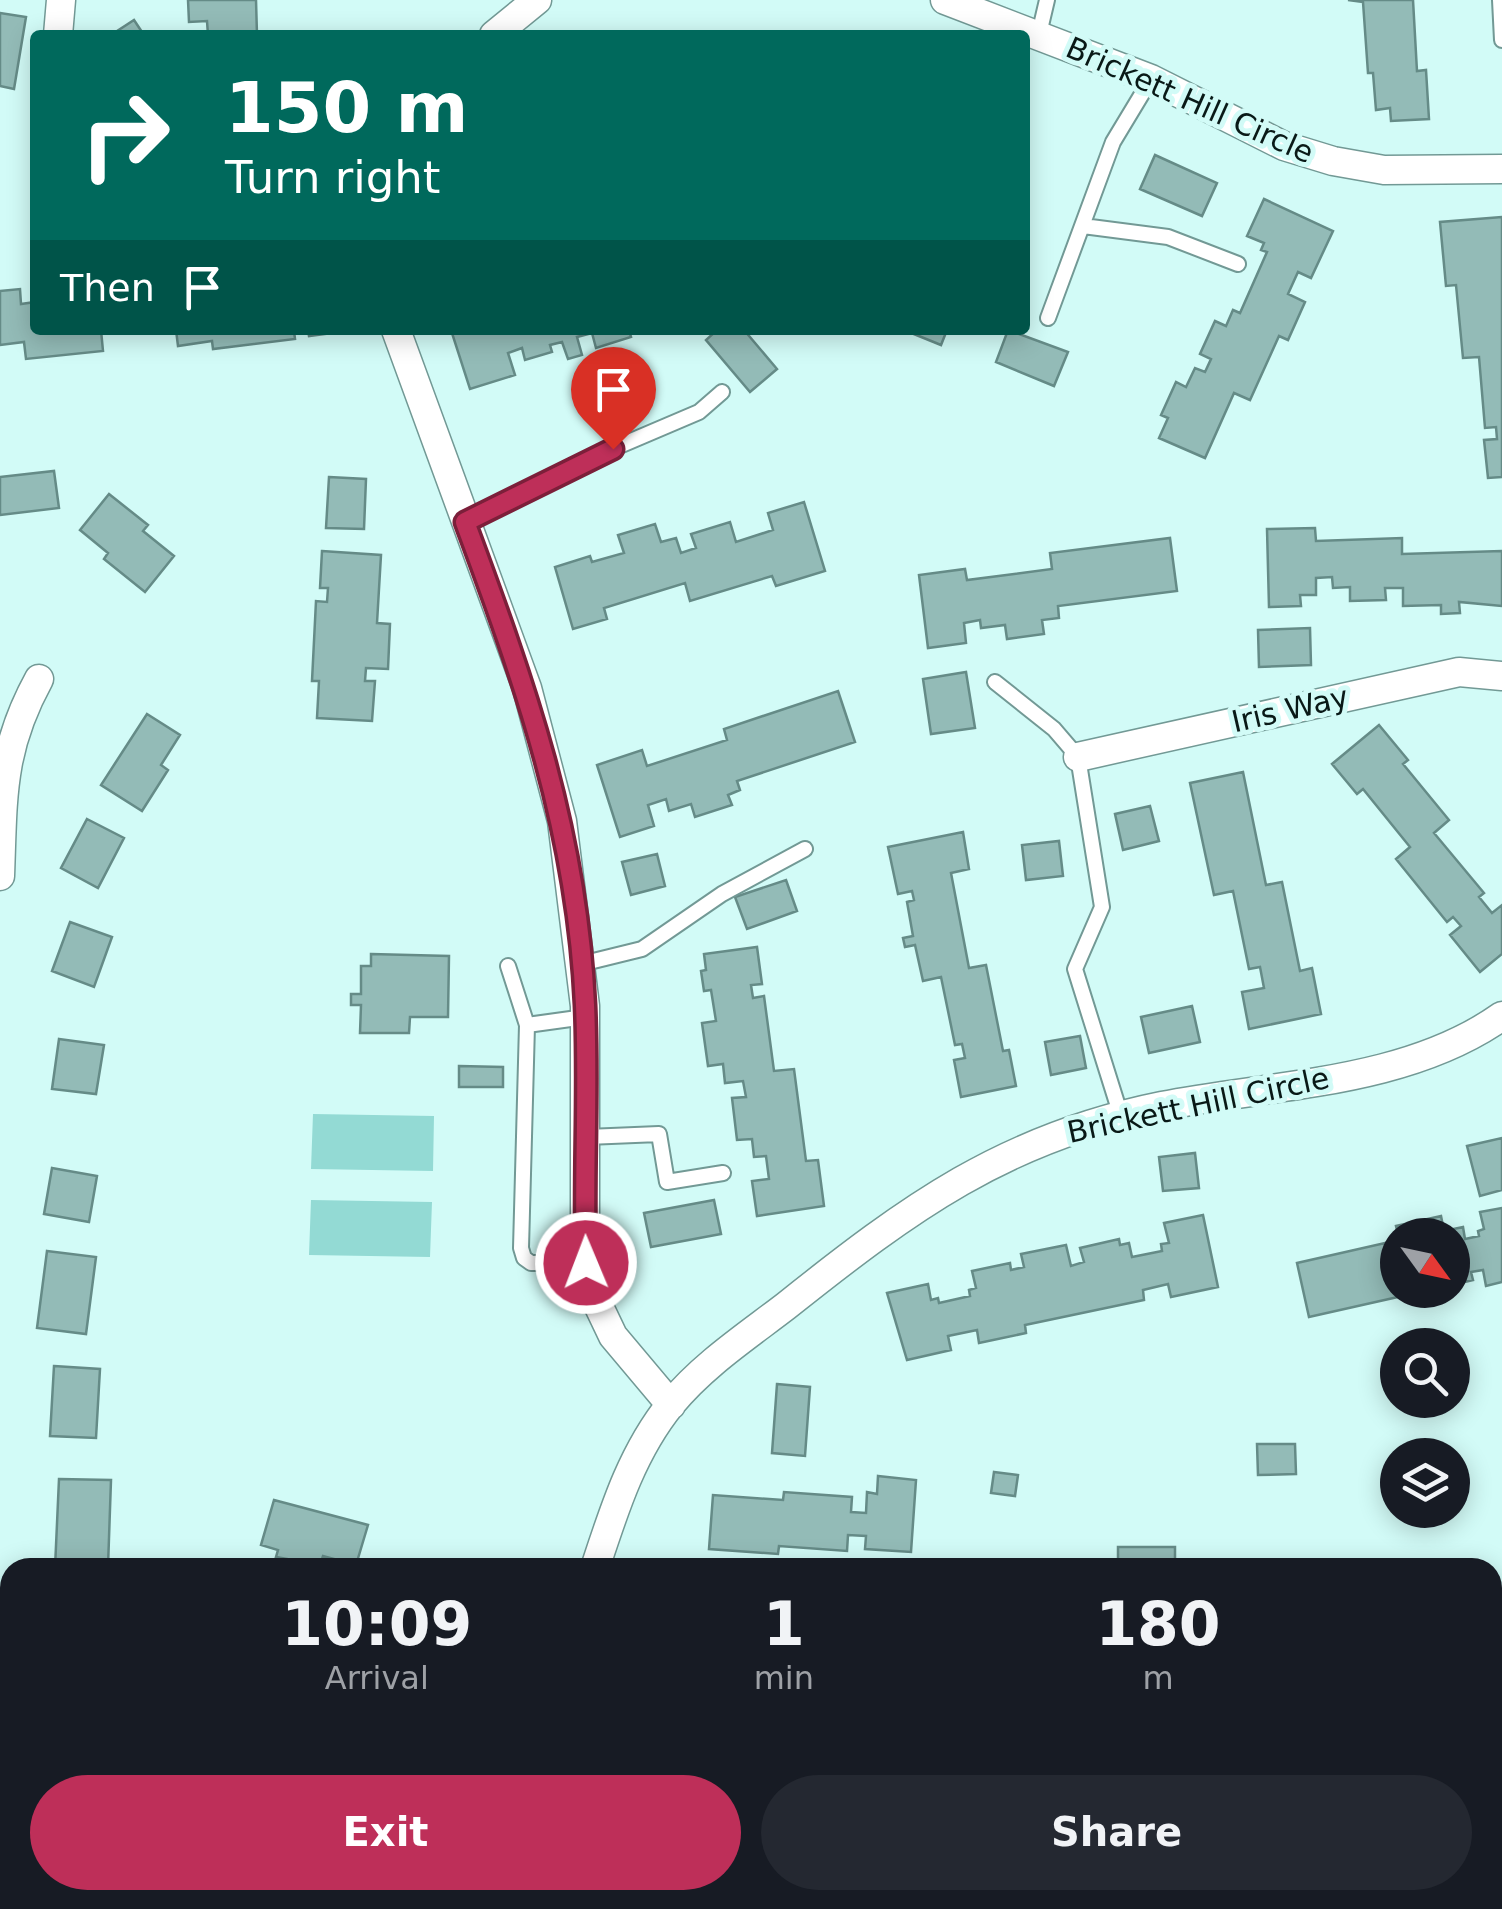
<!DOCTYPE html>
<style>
:root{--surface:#171b24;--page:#242831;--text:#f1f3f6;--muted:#9ea1a6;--accent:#be2f59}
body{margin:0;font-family:"DejaVu Sans",sans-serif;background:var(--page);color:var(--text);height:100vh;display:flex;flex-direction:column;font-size:38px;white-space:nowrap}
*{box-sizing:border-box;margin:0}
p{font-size:32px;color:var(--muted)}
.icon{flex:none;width:55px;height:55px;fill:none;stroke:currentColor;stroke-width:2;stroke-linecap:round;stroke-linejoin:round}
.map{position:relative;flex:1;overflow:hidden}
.panel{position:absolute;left:0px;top:1558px;width:1502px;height:352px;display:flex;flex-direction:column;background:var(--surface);border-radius:30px 30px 0 0;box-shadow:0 5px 25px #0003}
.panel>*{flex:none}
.banner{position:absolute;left:30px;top:30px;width:1000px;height:305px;border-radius:10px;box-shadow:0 5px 25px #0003;background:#00695c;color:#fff;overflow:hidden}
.needle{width:65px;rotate:123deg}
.buttons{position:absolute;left:1380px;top:1218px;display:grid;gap:20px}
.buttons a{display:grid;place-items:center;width:90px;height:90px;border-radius:50%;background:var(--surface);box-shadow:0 5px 25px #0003;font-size:50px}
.pin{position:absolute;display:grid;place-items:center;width:85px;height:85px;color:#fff;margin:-102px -42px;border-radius:50% 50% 50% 0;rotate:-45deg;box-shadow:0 0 10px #0007}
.pin .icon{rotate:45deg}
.me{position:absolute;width:110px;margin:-55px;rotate:359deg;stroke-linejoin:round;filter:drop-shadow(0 0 8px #0008)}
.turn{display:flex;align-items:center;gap:35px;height:210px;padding:0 30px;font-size:45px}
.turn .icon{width:130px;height:130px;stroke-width:2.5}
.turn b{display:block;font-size:70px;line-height:85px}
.then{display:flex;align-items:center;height:95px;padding:0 30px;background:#0003;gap:20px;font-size:38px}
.eta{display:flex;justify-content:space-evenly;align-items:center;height:170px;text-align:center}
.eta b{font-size:60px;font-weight:700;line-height:70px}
.button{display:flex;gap:20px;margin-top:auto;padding:20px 30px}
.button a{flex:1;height:115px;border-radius:60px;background:var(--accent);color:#fff;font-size:40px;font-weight:700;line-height:115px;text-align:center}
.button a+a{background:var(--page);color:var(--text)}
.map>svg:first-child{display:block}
.green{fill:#93dad4}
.building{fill:#93bbb7;stroke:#658b87;stroke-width:2.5}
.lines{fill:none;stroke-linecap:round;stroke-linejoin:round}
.service-casing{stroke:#729995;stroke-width:18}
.minor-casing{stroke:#729995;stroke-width:31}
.service{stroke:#fff;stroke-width:14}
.minor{stroke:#fff;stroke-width:28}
.route-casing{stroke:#7c1f3a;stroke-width:25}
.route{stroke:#be2f59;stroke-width:18}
.labels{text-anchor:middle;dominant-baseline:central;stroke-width:10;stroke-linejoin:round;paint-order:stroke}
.street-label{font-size:30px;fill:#091917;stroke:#d2fbf7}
</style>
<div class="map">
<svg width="1502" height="1909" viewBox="0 0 1502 1909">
<rect width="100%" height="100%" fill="#d2fbf7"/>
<path class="green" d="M 313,1114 L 434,1116 L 433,1171 L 311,1169 Z
M 311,1200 L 432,1202 L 430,1257 L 309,1255 Z"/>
<path class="building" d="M 188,0 L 256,0 L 257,35 L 208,35 L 207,21 L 189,22 Z
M 1348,0 L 1413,0 L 1417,71 L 1426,70 L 1429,119 L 1391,121 L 1390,108 L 1376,110 L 1373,73 L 1368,73 L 1363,2 Z
M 0,13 L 26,17 L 14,89 L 0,86 Z
M 134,20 L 144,35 L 111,35 Z
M 1155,155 L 1217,183 L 1202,216 L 1140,189 Z
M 1264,199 L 1333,231 L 1311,278 L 1298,272 L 1288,294 L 1305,302 L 1288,340 L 1279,336 L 1250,400 L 1234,393 L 1205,458 L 1159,438 L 1168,418 L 1161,415 L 1176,382 L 1186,387 L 1195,368 L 1205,372 L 1211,359 L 1200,354 L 1215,321 L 1226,326 L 1233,310 L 1240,313 L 1267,252 L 1261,250 L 1264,243 L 1247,236 Z
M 1502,217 L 1502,477 L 1488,478 L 1484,440 L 1497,439 L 1496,427 L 1485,428 L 1479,357 L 1463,358 L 1456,285 L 1446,286 L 1440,222 Z
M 20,289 L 21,304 L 35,302 L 35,330 L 101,330 L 103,351 L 26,359 L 24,342 L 0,345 L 0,291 Z
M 176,330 L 306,330 L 294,331 L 295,339 L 213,349 L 212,341 L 178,346 Z
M 308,330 L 348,330 L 348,331 L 309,336 Z
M 451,330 L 629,330 L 631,337 L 596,348 L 592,333 L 577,337 L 582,355 L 568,359 L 562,342 L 550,345 L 552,352 L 525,360 L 522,348 L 508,353 L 515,375 L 470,389 Z
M 717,330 L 744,330 L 777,369 L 750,392 L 706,340 Z
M 904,330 L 947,330 L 941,345 Z
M 1008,330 L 1068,352 L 1054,386 L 996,362 Z
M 54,471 L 59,508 L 0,515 L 0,477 Z
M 329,477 L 366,479 L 364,529 L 326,528 Z
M 109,494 L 148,525 L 143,531 L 174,556 L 145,592 L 104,559 L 108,553 L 80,530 Z
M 804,502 L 825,571 L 776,586 L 772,576 L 690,601 L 685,583 L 604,608 L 607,619 L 573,629 L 555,567 L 590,556 L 592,562 L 624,553 L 618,535 L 655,524 L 661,542 L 676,538 L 681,553 L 696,548 L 691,534 L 730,522 L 736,542 L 773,530 L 768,513 Z
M 1315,528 L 1316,541 L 1402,538 L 1402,554 L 1502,551 L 1502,606 L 1459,602 L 1460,613 L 1441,614 L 1441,605 L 1403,606 L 1403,588 L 1385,588 L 1386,600 L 1350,601 L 1350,587 L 1333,588 L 1332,577 L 1316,578 L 1316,595 L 1300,595 L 1301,606 L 1269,607 L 1267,529 Z
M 1170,538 L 1177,591 L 1058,606 L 1059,618 L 1042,620 L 1044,634 L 1007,639 L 1005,625 L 981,628 L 980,620 L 964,623 L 966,643 L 928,648 L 919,575 L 965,569 L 967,580 L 1052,569 L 1050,553 Z
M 322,551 L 381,555 L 377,623 L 390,624 L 388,669 L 366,668 L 365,681 L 375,681 L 372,721 L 317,718 L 319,681 L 312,681 L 316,601 L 327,602 L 328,588 L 320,588 Z
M 1310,628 L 1311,665 L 1259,667 L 1258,630 Z
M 966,672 L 975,728 L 931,734 L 923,679 Z
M 838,691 L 855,742 L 737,781 L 740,790 L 728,795 L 732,805 L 695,817 L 691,804 L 669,811 L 666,799 L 648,805 L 654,826 L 620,837 L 597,765 L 642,750 L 647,766 L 727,740 L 724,729 Z
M 147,714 L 180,735 L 161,765 L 168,770 L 142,811 L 101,785 Z
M 1379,725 L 1408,760 L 1403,764 L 1449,820 L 1434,833 L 1484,893 L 1479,897 L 1492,913 L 1502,905 L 1502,954 L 1480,972 L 1450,935 L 1461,926 L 1453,917 L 1447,922 L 1396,859 L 1410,847 L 1363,789 L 1357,794 L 1332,764 Z
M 1243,772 L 1266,885 L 1282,882 L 1300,971 L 1312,968 L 1321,1014 L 1249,1029 L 1242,992 L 1264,988 L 1260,967 L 1249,969 L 1233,891 L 1214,895 L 1190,783 Z
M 1150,806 L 1159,841 L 1123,850 L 1115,814 Z
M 87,819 L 124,838 L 98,888 L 61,868 Z
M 963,832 L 969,869 L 951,873 L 969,968 L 986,965 L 1003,1051 L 1009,1050 L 1016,1086 L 961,1097 L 954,1060 L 965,1058 L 962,1044 L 955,1045 L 941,977 L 923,981 L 915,945 L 905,947 L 903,938 L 913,936 L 907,902 L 914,900 L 912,891 L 898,894 L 888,847 Z
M 1059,841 L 1063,876 L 1026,880 L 1022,845 Z
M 657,854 L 665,886 L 631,895 L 622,862 Z
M 786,880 L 797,911 L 747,929 L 735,897 Z
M 70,922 L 112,937 L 94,987 L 52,971 Z
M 757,947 L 762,984 L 751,985 L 753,998 L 764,996 L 774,1071 L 794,1069 L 806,1161 L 818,1160 L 824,1206 L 757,1216 L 752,1181 L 769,1179 L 766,1156 L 754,1157 L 752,1139 L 737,1140 L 732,1098 L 746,1097 L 743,1081 L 725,1083 L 723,1064 L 708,1066 L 702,1023 L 716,1021 L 711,990 L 704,991 L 701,971 L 706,970 L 704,954 Z
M 371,954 L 449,956 L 448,1017 L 410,1017 L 409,1033 L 360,1033 L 361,1005 L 351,1005 L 351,994 L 361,994 L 361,966 L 371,966 Z
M 1192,1006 L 1200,1042 L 1149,1053 L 1141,1017 Z
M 1080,1036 L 1086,1068 L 1051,1075 L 1045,1042 Z
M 59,1039 L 104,1045 L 96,1094 L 52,1089 Z
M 459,1066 L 503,1067 L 503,1087 L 459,1087 Z
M 1502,1138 L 1502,1190 L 1480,1196 L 1467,1146 Z
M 1195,1153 L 1199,1188 L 1163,1191 L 1159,1157 Z
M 52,1168 L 97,1176 L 89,1222 L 44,1214 Z
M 714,1200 L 721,1234 L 651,1247 L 644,1213 Z
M 1502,1208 L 1502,1282 L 1486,1286 L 1483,1270 L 1471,1272 L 1473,1280 L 1452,1285 L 1452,1235 L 1398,1235 L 1396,1226 L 1441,1216 L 1444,1231 L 1463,1227 L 1465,1239 L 1479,1236 L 1478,1231 L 1484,1229 L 1480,1212 Z
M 1203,1215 L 1218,1287 L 1171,1297 L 1168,1284 L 1143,1290 L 1144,1300 L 1025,1325 L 1026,1333 L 979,1343 L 977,1330 L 948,1336 L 951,1350 L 907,1360 L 887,1293 L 928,1284 L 931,1300 L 938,1298 L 939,1303 L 970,1296 L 969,1290 L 976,1288 L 972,1271 L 1010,1263 L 1011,1270 L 1024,1267 L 1021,1254 L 1066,1245 L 1071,1266 L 1084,1262 L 1080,1248 L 1119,1239 L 1120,1245 L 1129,1243 L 1132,1257 L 1162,1251 L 1161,1244 L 1169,1243 L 1164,1223 Z
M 1385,1243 L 1386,1251 L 1398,1249 L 1398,1290 L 1429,1290 L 1309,1317 L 1297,1263 Z
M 47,1251 L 96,1257 L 86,1334 L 37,1328 Z
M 54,1366 L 100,1369 L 96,1438 L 50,1436 Z
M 777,1384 L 810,1387 L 805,1456 L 772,1453 Z
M 1257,1444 L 1295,1444 L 1296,1474 L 1258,1475 Z
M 994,1472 L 1018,1475 L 1015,1496 L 991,1493 Z
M 878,1476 L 916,1480 L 911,1552 L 865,1549 L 866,1536 L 848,1535 L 847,1551 L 779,1546 L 778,1554 L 709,1549 L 713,1495 L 783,1500 L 784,1492 L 852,1497 L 851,1512 L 866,1513 L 867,1492 L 877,1494 Z
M 59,1479 L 111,1480 L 108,1567 L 55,1568 Z
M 274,1500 L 368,1525 L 356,1565 L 323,1556 L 320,1565 L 276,1557 L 278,1550 L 261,1545 Z
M 1118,1547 L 1175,1547 L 1175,1568 L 1118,1568 Z
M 990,1561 L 1045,1566 L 1045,1568 L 989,1568 Z"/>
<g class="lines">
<defs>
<path id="service" d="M 1500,0 L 1502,40
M 1039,34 L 1047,0
M 1083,226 L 1168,237 L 1238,264
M 1048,318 L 1113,142 L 1151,79
M 465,522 L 584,461 L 699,412 L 722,392
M 995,682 L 1054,729 L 1078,757 L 1102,907 L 1075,969 L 1121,1116
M 581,964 L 642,949 L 722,894 L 805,849
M 508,966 L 527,1025
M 585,1017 L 527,1025 L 521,1248 L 524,1258 L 531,1263 L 586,1263
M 587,1137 L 659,1134 L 667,1182 L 723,1173"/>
<path id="minor" d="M 945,0 L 1151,79 L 1284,146 L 1333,161 L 1384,170 L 1502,169
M 58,35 L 61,0
M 494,35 L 537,0
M 396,330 L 527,688 L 562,821 L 585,1006 L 585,1231 L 592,1292 L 613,1336 L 671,1405
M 1078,757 L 1459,672 L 1502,676
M 0,876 C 3,797 0,750 39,679
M 595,1568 C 614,1510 632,1452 671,1404 C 703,1365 747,1336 786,1306 C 909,1208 1004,1138 1162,1106 C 1274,1084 1406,1084 1502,1016
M 551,1900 L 551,1909
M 605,1900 L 605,1909"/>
</defs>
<use href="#service" class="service-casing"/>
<use href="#minor" class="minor-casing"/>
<use href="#service" class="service"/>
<use href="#minor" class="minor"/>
</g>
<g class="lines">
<defs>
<path id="route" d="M 586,1263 C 583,1177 589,1091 585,1005 C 577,830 525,684 465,522 L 613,449"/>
</defs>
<use href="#route" class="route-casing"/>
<use href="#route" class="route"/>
</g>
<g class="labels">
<g class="street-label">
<text transform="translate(1190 100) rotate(24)">Brickett Hill Circle</text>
<text transform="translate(1290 709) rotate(-13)">Iris Way</text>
<text transform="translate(1198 1105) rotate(-12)">Brickett Hill Circle</text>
</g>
</g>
</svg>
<div class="buttons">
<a><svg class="needle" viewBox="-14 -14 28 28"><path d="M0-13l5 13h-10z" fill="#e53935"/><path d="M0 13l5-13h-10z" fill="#9ea1a6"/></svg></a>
<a><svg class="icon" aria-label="search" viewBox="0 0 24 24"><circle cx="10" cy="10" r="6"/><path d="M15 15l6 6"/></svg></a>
<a><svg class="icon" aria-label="layers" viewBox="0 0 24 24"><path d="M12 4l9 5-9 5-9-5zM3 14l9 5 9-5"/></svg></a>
</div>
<div class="pin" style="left:613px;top:449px;background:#d93025"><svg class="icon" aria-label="arrive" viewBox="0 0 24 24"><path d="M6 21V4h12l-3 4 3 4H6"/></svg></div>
<svg class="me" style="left:586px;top:1263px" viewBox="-20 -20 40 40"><circle r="17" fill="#be2f59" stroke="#fff" stroke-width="3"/><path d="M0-11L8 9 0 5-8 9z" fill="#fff"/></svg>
<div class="banner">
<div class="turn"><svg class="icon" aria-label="right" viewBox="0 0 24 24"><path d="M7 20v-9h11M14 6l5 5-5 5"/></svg><div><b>150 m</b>Turn right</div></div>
<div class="then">Then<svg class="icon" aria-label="arrive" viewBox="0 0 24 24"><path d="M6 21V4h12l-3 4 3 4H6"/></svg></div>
</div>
<section class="panel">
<div class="eta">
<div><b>10:09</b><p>Arrival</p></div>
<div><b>1</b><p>min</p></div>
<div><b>180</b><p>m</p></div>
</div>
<div class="button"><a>Exit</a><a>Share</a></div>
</section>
</div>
